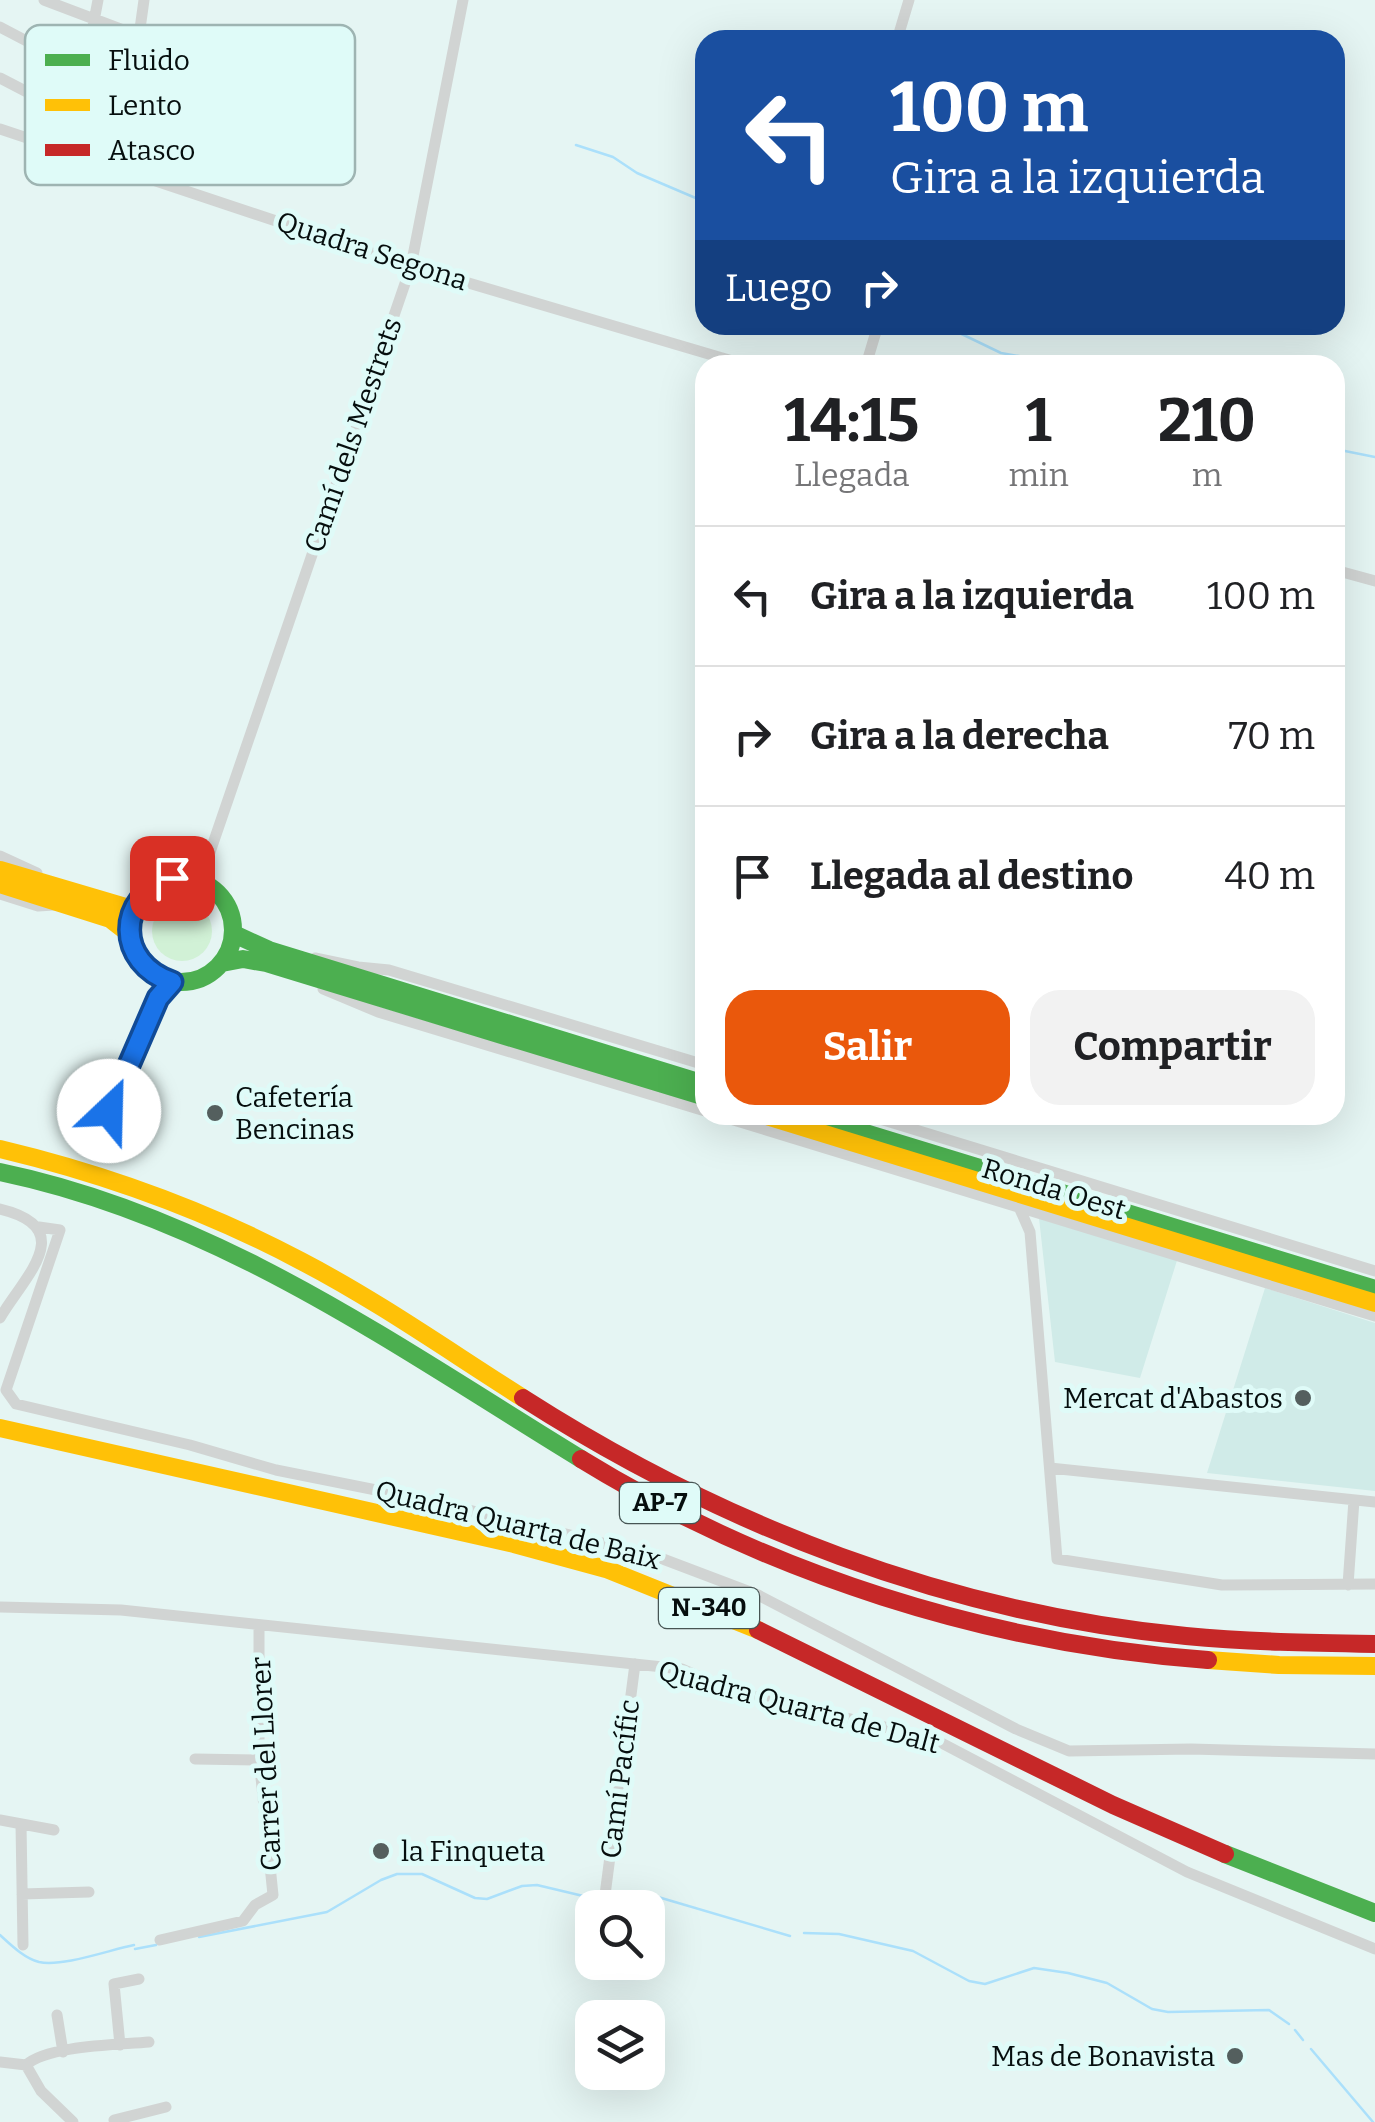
<!DOCTYPE html>
<html lang="es">
<meta charset="utf-8">
<style>
:root{--surface:#fff;--page:#f2f2f2;--text:#202124;--muted:#757577;--line:#e0e0e0;--accent:#ea580c}
body{margin:0;font-family:Bitter,serif;background:var(--page);color:var(--text);height:100vh;display:flex;flex-direction:column;font-size:38px;white-space:nowrap}
*{box-sizing:border-box;margin:0}
p{font-size:32px;color:var(--muted)}
.icon{flex:none;width:55px;height:55px;fill:none;stroke:currentColor;stroke-width:2;stroke-linecap:round;stroke-linejoin:round}
.map{position:relative;flex:1;overflow:hidden}
.details{position:absolute;left:695px;top:355px;width:650px;height:770px;display:flex;flex-direction:column;background:var(--surface);border-radius:30px;box-shadow:0 10px 40px #0002}
.details>*{flex:none}
.guide{position:absolute;left:695px;top:30px;width:650px;height:305px;border-radius:30px;box-shadow:0 10px 40px #0002;background:#1a4fa0;color:#fff;overflow:hidden}
.tools{position:absolute;left:575px;top:1890px;display:grid;gap:20px}
.tools a{display:grid;place-items:center;width:90px;height:90px;border-radius:20px;background:var(--surface);box-shadow:0 10px 40px #0002;font-size:50px}
.pin{position:absolute;display:grid;place-items:center;width:85px;height:85px;color:#fff;margin:-42px;border-radius:20px;box-shadow:0 5px 15px #0006}
.me{position:absolute;width:110px;margin:-55px;rotate:24deg;stroke-linejoin:round;filter:drop-shadow(0 0 8px #0008)}
.turn{display:flex;align-items:center;gap:35px;height:210px;padding:0 30px;font-size:45px}
.turn .icon{width:130px;height:130px;stroke-width:2.5}
.turn b{display:block;font-size:70px;line-height:85px}
.then{display:flex;align-items:center;height:95px;padding:0 30px;background:#0003;gap:20px;font-size:38px}
.eta{display:flex;justify-content:space-evenly;align-items:center;height:170px;text-align:center}
.eta b{font-size:60px;font-weight:700;line-height:70px}
.cta{display:flex;gap:20px;margin-top:auto;padding:20px 30px}
.cta a{flex:1;height:115px;border-radius:30px;background:var(--accent);color:#fff;font-size:40px;font-weight:700;line-height:115px;text-align:center}
.cta a+a{background:var(--page);color:var(--text)}
ul{padding:0;list-style:none}
li{display:flex;align-items:center;gap:30px;height:140px;padding:0 30px;border-top:2px solid var(--line)}
li div{flex:1}
li b{display:block;font-size:38px}
li em{font-style:normal}
.map>svg:first-child{display:block}
.built{fill:#d0ebe8}
.green{fill:#d1f1d6}
.lines{fill:none;stroke-linecap:round;stroke-linejoin:round}
.stream{stroke:#abe0fb;stroke-width:2.5}
.street{stroke:#d1d4d3;stroke-width:11}
.fast{stroke:#4caf50;stroke-width:18}
.slow{stroke:#ffc107;stroke-width:18}
.jam{stroke:#c62828;stroke-width:18}
.route-casing{stroke:#114b97;stroke-width:25}
.route{stroke:#1a73e8;stroke-width:18}
.poi-dot{fill:#545f5e;stroke:#dffbf8;stroke-width:4}
.labels{text-anchor:middle;dominant-baseline:central;stroke-width:10;stroke-linejoin:round;paint-order:stroke}
.shield{fill:#dffbf8;stroke:#475554;stroke-width:2.5}
.shield-label{font-size:25px;font-weight:bold;fill:#060e0e}
.street-label{font-size:28px;fill:#060e0e;stroke:#dffbf8}
.poi-label{font-size:28px;fill:#060e0e;stroke:#dffbf8;text-anchor:start}
.key{fill:#dffbf8;stroke:#9eb4b2;stroke-width:2.5}
.key-label{font-size:28px;fill:#060e0e}
</style>
<div class="map">
<svg width="1375" height="2122" viewBox="0 0 1375 2122">
<rect width="100%" height="100%" fill="#e5f5f3"/>
<path class="built" d="M 1039,1218 L 1180,1251 L 1140,1378 L 1055,1362 Z
M 1265,1288 L 1375,1323 L 1375,1491 L 1207,1473 Z"/>
<path class="green" d="M152 931a30 30 0 1 1 60 0a30 30 0 1 1-60 0Z"/>
<g class="lines">
<path class="stream" d="M 576,145 L 613,157 L 637,173 L 705,202
M 943,325 L 1001,353 L 1071,365
M 1335,449 L 1375,457
M 608,1902 L 658,1897 L 790,1936
M 804,1933 L 839,1934 L 913,1951 L 969,1981 L 985,1984 L 1034,1968 L 1068,1973 L 1107,1983 L 1152,2009 L 1168,2012 L 1269,2010 L 1289,2024
M 0,1935 C 11,1945 24,1958 39,1962 C 63,1967 109,1950 134,1945
M 199,1937 L 327,1912 L 381,1880 L 397,1874 L 422,1874 L 475,1898 L 487,1899 L 522,1886 L 537,1885 L 600,1900
M 135,1949 L 156,1945
M 1295,2030 L 1303,2040
M 1311,2049 L 1373,2122"/>
<path class="street" d="M 44,0 L 139,36
M 0,27 L 38,47 L 133,79 L 144,0
M 897,40 L 909,0
M 86,63 L 98,0
M 0,78 L 29,93
M 0,129 L 411,266 L 746,365
M 866,365 L 878,325
M 1335,570 L 1375,581
M 0,856 L 37,873
M 194,879 L 207,861 L 411,266 L 463,0
M 0,894 L 38,906 L 54,905
M 315,958 L 358,967 L 389,970 L 705,1065
M 157,977 L 159,998
M 323,989 L 378,1012 L 705,1111
M 717,1115 L 1375,1316
M 867,1115 L 1375,1271
M 95,1143 L 159,998 L 172,982
M 1019,1207 L 1030,1232 L 1057,1559 L 1222,1585 L 1375,1584
M 0,1209 C 80,1228 24,1277 0,1318
M 39,1227 L 60,1230 L 6,1390 L 16,1404 L 190,1445 L 276,1470 L 436,1502 L 655,1556 L 758,1595 L 1016,1729 L 1069,1751 L 1191,1749 L 1375,1754
M 1050,1468 L 1375,1502
M 1348,1585 L 1354,1500
M 0,1607 L 121,1610 L 682,1669 L 735,1692 L 932,1738 L 1187,1872 L 1375,1949
M 195,1759 L 259,1760
M 0,1820 L 54,1830
M 21,1824 L 23,1945
M 22,1894 L 89,1892
M 605,1895 L 635,1664
M 160,1940 L 243,1921 L 255,1905 L 273,1895 L 259,1758 L 259,1626
M 57,2015 L 63,2052
M 120,2045 L 114,1984 L 139,1979
M 0,2062 L 26,2065 C 48,2045 119,2045 149,2042
M 26,2065 L 41,2091 L 73,2122
M 114,2120 L 166,2107"/>
<path class="fast" d="M129 930a52 52 0 1 1 104 0a52 52 0 1 1-104 0Z
M 234,934 L 269,950 L 705,1084
M 222,963 L 243,959 L 266,963 L 705,1097
M 807,1115 L 1375,1289
M 0,1172 C 217,1217 396,1346 581,1459
M 1225,1854 L 1375,1913"/>
<path class="slow" d="M 0,870 L 132,909
M 0,884 L 110,919 L 128,933
M 763,1115 L 1375,1303
M 0,1149 C 105,1174 205,1210 301,1261 C 378,1301 450,1352 523,1398
M 0,1428 L 514,1544 L 606,1569 L 758,1630
M 1208,1660 L 1279,1665 L 1375,1666"/>
<path class="jam" d="M 523,1398 C 723,1526 948,1613 1186,1636 C 1249,1642 1312,1643 1375,1644
M 581,1459 C 768,1574 989,1644 1208,1660
M 758,1630 L 1113,1805 L 1225,1854"/>
</g>
<g class="lines">
<defs>
<path id="route" d="M 109,1111 L 158,998 L 172,982 C 116,963 115,897 172,878"/>
</defs>
<use href="#route" class="route-casing"/>
<use href="#route" class="route"/>
</g>
<g class="poi-dot">
<circle cx="215" cy="1113" r="10"/>
<circle cx="1303" cy="1398" r="10"/>
<circle cx="381" cy="1851" r="10"/>
<circle cx="1235" cy="2056" r="10"/>
</g>
<g class="labels">
<g class="shield">
<rect x="620" y="1483" width="80" height="40" rx="8"/>
<rect x="659" y="1588" width="100" height="40" rx="8"/>
</g>
<g class="shield-label">
<text x="660" y="1503">AP-7</text>
<text x="709" y="1608">N-340</text>
</g>
<g class="street-label">
<text transform="translate(372 251) rotate(18)">Quadra Segona</text>
<text transform="translate(353 435) rotate(-71)">Camí dels Mestrets</text>
<text transform="translate(1054 1189) rotate(17)">Ronda Oest</text>
<text transform="translate(518 1525) rotate(14)">Quadra Quarta de Baix</text>
<text transform="translate(799 1707) rotate(15)">Quadra Quarta de Dalt</text>
<text transform="translate(266 1764) rotate(-93)">Carrer del Llorer</text>
<text transform="translate(620 1779) rotate(-83)">Camí Pacífic</text>
</g>
<g class="poi-label">
<text x="235" y="1097">Cafetería<tspan x="235" dy="32">Bencinas</tspan></text>
<text x="1283" y="1398" text-anchor="end">Mercat d'Abastos</text>
<text x="401" y="1851">la Finqueta</text>
<text x="1215" y="2056" text-anchor="end">Mas de Bonavista</text>
</g>
</g>
<rect x="25" y="25" width="330" height="160" rx="15" class="key"/>
<rect x="45" y="54" width="45" height="12" fill="#4caf50"/>
<rect x="45" y="99" width="45" height="12" fill="#ffc107"/>
<rect x="45" y="144" width="45" height="12" fill="#c62828"/>
<g class="key-label">
<text x="108" y="70">Fluido</text>
<text x="108" y="115">Lento</text>
<text x="108" y="160">Atasco</text>
</g>
</svg>
<div class="tools">
<a><svg class="icon" aria-label="search" viewBox="0 0 24 24"><circle cx="10" cy="10" r="6"/><path d="M15 15l6 6"/></svg></a>
<a><svg class="icon" aria-label="layers" viewBox="0 0 24 24"><path d="M12 4l9 5-9 5-9-5zM3 14l9 5 9-5"/></svg></a>
</div>
<div class="pin" style="left:172px;top:878px;background:#d93025"><svg class="icon" aria-label="arrive" viewBox="0 0 24 24"><path d="M6 21V4h12l-3 4 3 4H6"/></svg></div>
<svg class="me" style="left:109px;top:1111px" viewBox="-20 -20 40 40"><circle r="19" fill="#fff"/><path d="M0-13L10 11 0 6-10 11z" fill="#1a73e8"/></svg>
<div class="guide">
<div class="turn"><svg class="icon" aria-label="left" viewBox="0 0 24 24"><path d="M17 20v-9H6M10 6l-5 5 5 5"/></svg><div><b>100 m</b>Gira a la izquierda</div></div>
<div class="then">Luego<svg class="icon" aria-label="right" viewBox="0 0 24 24"><path d="M7 20v-9h11M14 6l5 5-5 5"/></svg></div>
</div>
<section class="details">
<div class="eta">
<div><b>14:15</b><p>Llegada</p></div>
<div><b>1</b><p>min</p></div>
<div><b>210</b><p>m</p></div>
</div>
<ul>
<li><svg class="icon" aria-label="left" viewBox="0 0 24 24"><path d="M17 20v-9H6M10 6l-5 5 5 5"/></svg><div><b>Gira a la izquierda</b></div><em>100 m</em></li>
<li><svg class="icon" aria-label="right" viewBox="0 0 24 24"><path d="M7 20v-9h11M14 6l5 5-5 5"/></svg><div><b>Gira a la derecha</b></div><em>70 m</em></li>
<li><svg class="icon" aria-label="arrive" viewBox="0 0 24 24"><path d="M6 21V4h12l-3 4 3 4H6"/></svg><div><b>Llegada al destino</b></div><em>40 m</em></li>
</ul>
<div class="cta"><a>Salir</a><a>Compartir</a></div>
</section>
</div>
